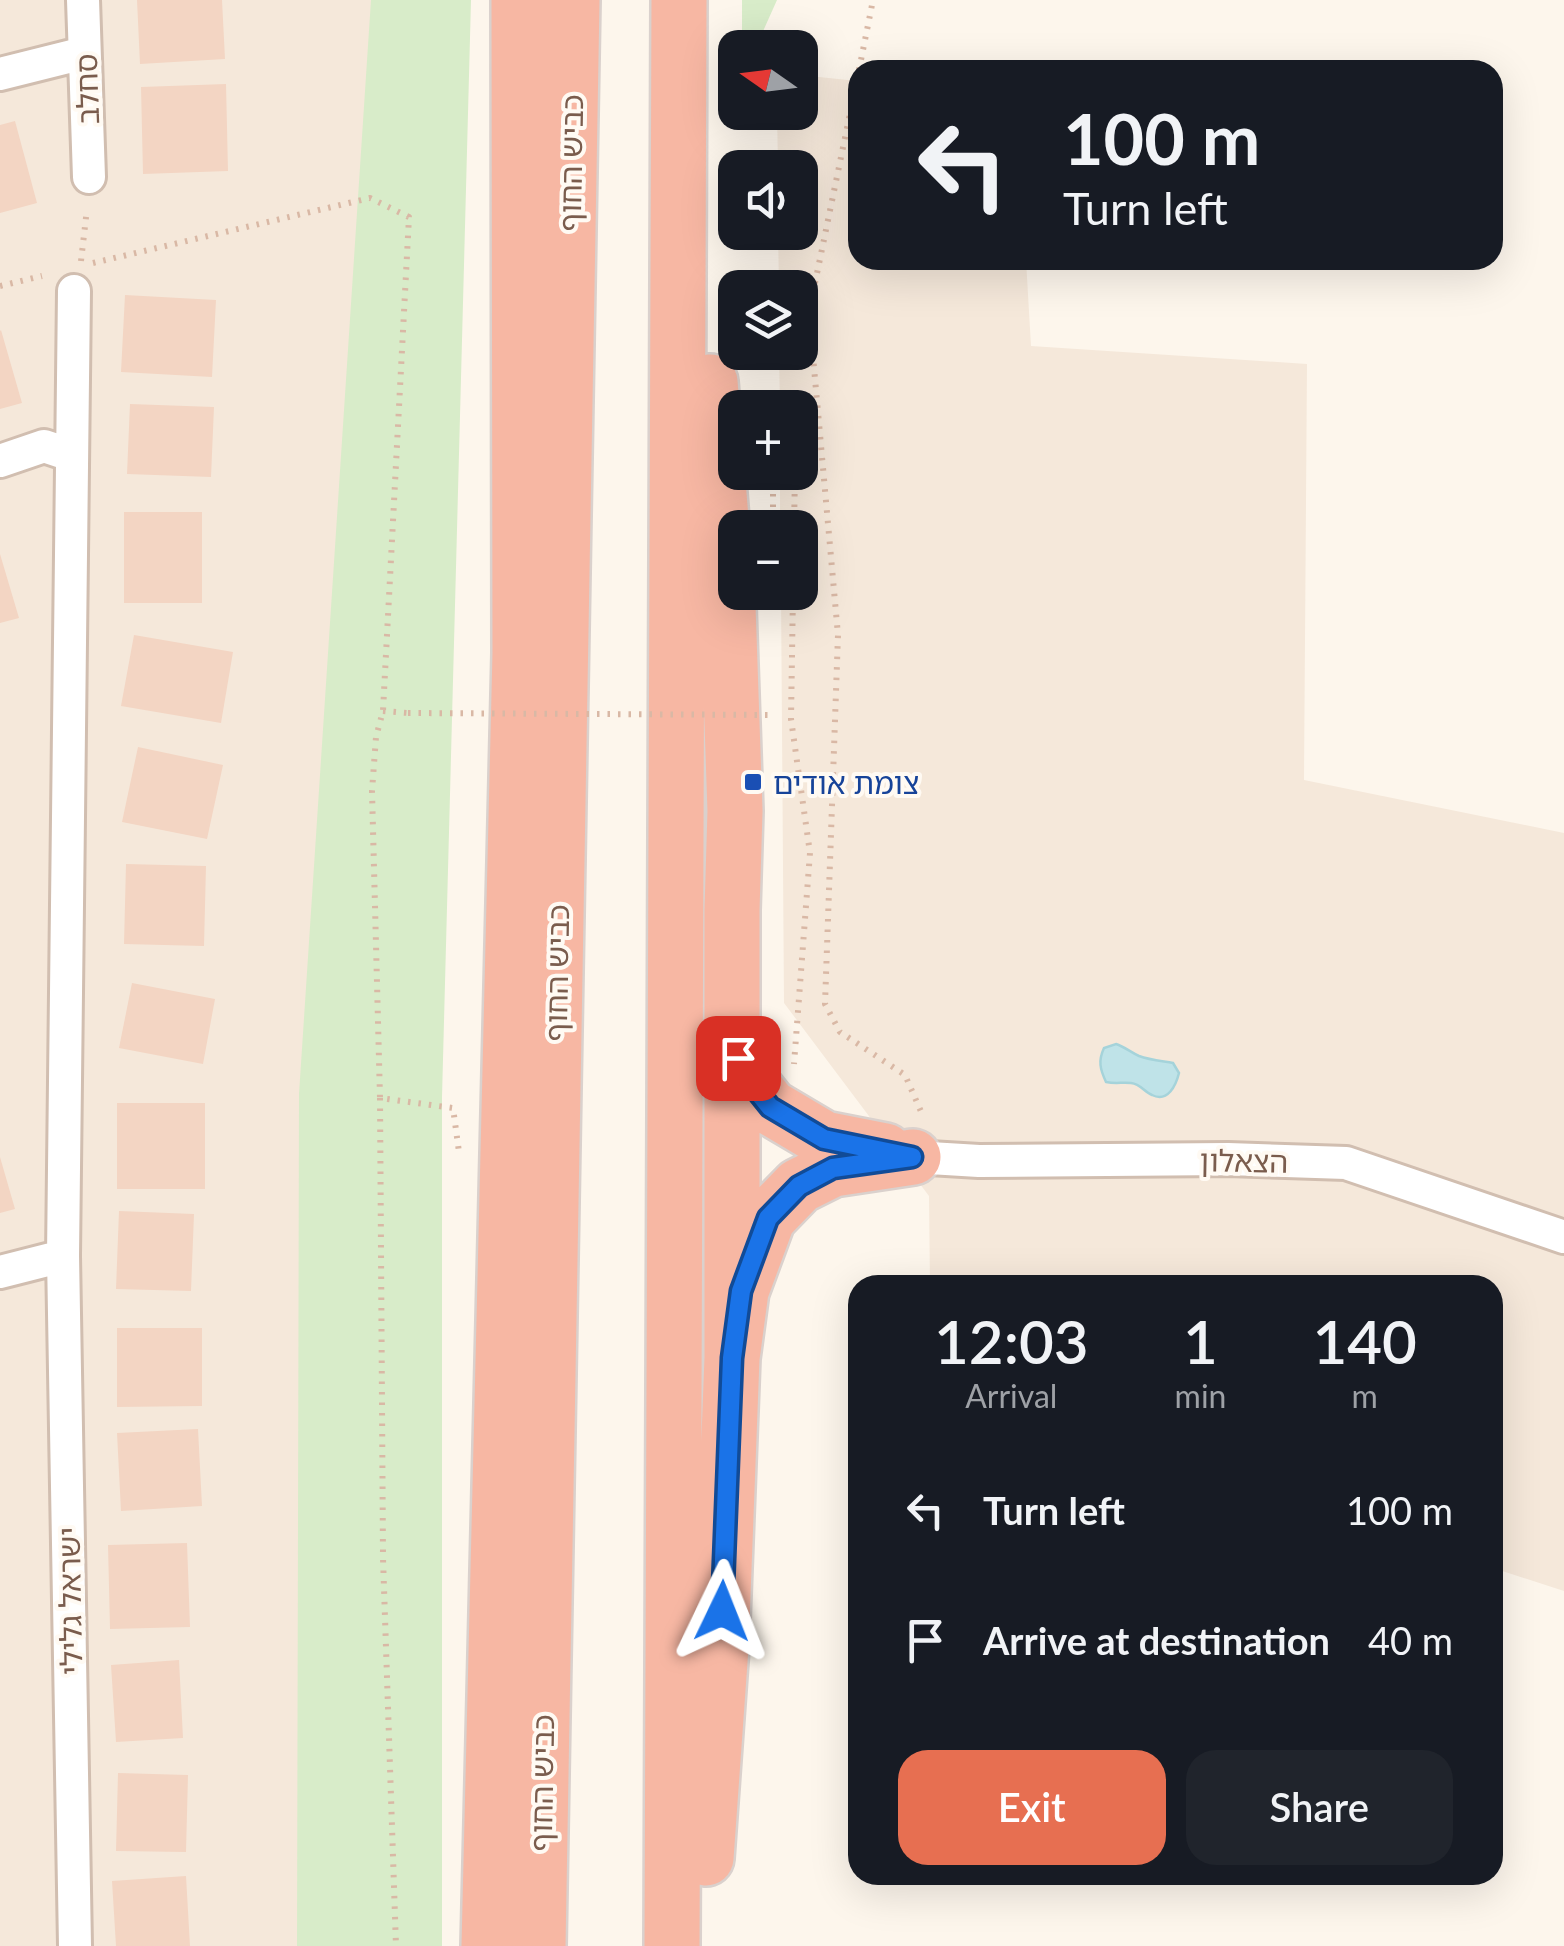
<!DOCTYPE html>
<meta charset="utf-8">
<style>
:root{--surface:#171b24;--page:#20242c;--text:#f1f3f6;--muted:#9ea1a6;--accent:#e76f51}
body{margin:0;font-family:Lato,"Noto Sans Hebrew",sans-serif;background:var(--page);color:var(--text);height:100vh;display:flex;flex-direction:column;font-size:38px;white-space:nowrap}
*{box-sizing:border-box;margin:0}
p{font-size:32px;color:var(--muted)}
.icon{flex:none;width:55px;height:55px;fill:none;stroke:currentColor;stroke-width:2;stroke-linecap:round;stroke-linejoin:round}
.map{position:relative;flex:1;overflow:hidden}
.drawer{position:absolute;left:848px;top:1275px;width:655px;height:610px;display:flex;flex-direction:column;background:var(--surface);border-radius:30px;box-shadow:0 10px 40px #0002}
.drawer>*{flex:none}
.hud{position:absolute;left:848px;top:60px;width:655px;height:210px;border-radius:30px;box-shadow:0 10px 40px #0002;background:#171b24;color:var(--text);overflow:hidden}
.needle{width:65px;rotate:284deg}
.buttons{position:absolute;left:718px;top:30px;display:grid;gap:20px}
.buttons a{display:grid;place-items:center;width:100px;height:100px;border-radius:20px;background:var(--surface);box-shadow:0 10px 40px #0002;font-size:50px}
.pin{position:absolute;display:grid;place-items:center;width:85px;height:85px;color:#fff;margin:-42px;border-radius:20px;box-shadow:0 5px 15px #0006}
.me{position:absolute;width:110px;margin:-55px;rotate:2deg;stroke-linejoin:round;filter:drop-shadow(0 0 8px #0008)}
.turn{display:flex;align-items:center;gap:35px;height:210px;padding:0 50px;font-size:45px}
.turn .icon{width:130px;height:130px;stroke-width:2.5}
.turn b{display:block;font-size:70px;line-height:85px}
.eta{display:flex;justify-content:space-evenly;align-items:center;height:170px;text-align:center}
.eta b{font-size:60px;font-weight:600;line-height:70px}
.primary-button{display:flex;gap:20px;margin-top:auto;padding:20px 50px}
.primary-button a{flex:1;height:115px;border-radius:30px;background:var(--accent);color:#fff;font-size:40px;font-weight:600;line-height:115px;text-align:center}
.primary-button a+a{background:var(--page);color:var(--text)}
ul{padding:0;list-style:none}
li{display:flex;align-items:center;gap:30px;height:130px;padding:0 50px}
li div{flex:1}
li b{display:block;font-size:38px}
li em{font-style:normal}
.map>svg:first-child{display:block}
.residential{fill:#f5e8da}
.green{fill:#d8ecc9}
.water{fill:#bfe3e8;stroke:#a5d3da;stroke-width:2.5}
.building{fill:#f3d5c3}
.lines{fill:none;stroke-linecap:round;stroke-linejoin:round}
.minor-casing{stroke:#d1beb0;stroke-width:38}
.motorway-casing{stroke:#dad1cd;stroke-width:60}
.path{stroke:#d9b8a5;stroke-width:6;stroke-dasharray:2.5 8;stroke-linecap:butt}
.minor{stroke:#fff;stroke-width:32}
.motorway{stroke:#f7b7a3;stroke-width:55}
.path-bridge{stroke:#d9b8a5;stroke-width:6;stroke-dasharray:2.5 8;stroke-linecap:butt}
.route-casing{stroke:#114b97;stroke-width:25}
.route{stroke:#1a73e8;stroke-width:18}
.transit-dot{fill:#1a4fb4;stroke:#fffaf3;stroke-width:4}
.labels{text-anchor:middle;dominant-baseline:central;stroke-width:8;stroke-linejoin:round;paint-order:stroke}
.street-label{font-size:30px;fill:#7a5c4d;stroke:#fffaf3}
.transit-label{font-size:30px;fill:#164399;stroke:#fffaf3;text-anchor:start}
</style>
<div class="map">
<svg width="1564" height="1946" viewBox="0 0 1564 1946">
<rect width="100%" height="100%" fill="#fdf6ec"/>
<path class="residential" d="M 0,0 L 405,0 L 405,1946 L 0,1946 Z
M 800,75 L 857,81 L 858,260 L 1026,260 L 1031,346 L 1307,364 L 1304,780 L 1564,833 L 1564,1591 L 1493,1568 L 1492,1285 L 930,1285 L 929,1196 L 784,1003 L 781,593 L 800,592 L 800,528 L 780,527 L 780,473 L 800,472 L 800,408 L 780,407 L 779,353 L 800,352 L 800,288 L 779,287 L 778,233 L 800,232 L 800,168 L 778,167 L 777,113 L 800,112 Z"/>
<path class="green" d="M 371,0 L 471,0 L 442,1097 L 442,1946 L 297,1946 L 299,1094 Z
M 742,0 L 777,0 L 756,47 L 742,47 Z"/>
<path class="water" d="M 1116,1044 C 1125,1047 1130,1052 1139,1056 C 1150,1060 1162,1061 1173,1063 L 1179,1073 C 1176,1085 1168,1103 1152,1095 C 1144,1092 1141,1084 1131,1083 C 1122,1082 1116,1084 1106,1082 C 1100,1069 1098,1061 1104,1048 Z"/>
<path class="building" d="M 137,0 L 222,0 L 225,59 L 140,64 Z
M 226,84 L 228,171 L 143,174 L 141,87 Z
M 15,121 L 37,203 L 0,213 L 0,125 Z
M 125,295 L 216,300 L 212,377 L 121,372 Z
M 1,330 L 22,403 L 0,409 L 0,331 Z
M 130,404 L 214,407 L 211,477 L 127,474 Z
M 124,512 L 202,512 L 202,603 L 124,603 Z
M 0,554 L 19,618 L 0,623 Z
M 134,635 L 233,652 L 221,723 L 121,706 Z
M 138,747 L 223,765 L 207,839 L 122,822 Z
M 126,864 L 206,866 L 204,946 L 124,944 Z
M 132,983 L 215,999 L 203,1064 L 119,1048 Z
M 117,1103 L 205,1103 L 205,1189 L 117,1189 Z
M 0,1157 L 15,1209 L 0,1213 Z
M 119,1211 L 194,1214 L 191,1291 L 116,1289 Z
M 117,1328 L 202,1328 L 202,1406 L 117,1407 Z
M 198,1429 L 202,1506 L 121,1511 L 117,1433 Z
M 187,1543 L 190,1627 L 110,1629 L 108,1545 Z
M 179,1660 L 183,1738 L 116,1742 L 111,1665 Z
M 118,1773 L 188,1775 L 186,1852 L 116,1851 Z
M 186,1876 L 190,1946 L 116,1946 L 112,1881 Z"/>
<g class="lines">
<defs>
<path id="minor" d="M 83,0 L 89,177
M 0,74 L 84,53
M 74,291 L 63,1256 L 75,1946
M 0,461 L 44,446 L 71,455
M 913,1157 L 979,1161 L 1228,1159 L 1346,1163 L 1564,1237
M 0,1272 L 63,1256"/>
<path id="motorway" d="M 710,382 L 728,606 L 735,811 L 732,910 L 732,1358
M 734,1044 L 746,1077 L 770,1107 L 824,1139 L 885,1151
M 706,1858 L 721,1647 L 732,1358 L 741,1291 L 768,1218 L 799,1186 L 833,1169 L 913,1157
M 489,1946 L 520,653 L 519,0
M 538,1946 L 572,0
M 672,1946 L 679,0"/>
</defs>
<use href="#minor" class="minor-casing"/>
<use href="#motorway" class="motorway-casing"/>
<path class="path" d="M 859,70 L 873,0
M 858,75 L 809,312 L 838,635 L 825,1004 L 840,1032 L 905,1075 L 923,1116
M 81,261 L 87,209
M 93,263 L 370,198 L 409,217 L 383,711 L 376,737 L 372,791 L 380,1098 L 453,1108 L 459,1152
M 0,286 L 42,276
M 773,528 L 773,472
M 794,528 L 795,472
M 793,592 L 791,719 L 810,853 L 794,1064
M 383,711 L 408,713
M 380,1098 L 383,1558 L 396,1946"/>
<use href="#minor" class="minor"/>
<use href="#motorway" class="motorway"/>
<path class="path-bridge" d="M 408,713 L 773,715"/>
</g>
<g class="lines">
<defs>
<path id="route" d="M 722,1611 L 732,1358 L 741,1291 L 768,1218 L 799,1186 L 833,1168 L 912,1157 L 824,1139 L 770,1107 L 746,1077 L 738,1058"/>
</defs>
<use href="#route" class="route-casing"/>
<use href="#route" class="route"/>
</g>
<rect class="transit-dot" x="743" y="772" width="20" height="20" rx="5"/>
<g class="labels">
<g class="street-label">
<text transform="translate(86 89) rotate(-92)">סחלב</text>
<text transform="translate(570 163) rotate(-89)">כביש החוף</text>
<text transform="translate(556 973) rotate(-89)">כביש החוף</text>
<text transform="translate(1244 1160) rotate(1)">הצאלון</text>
<text transform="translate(69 1601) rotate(-91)">ישראל גלילי</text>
<text transform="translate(541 1783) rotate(-89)">כביש החוף</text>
</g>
<g class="transit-label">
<text x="773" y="782">צומת אודים</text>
</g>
</g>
</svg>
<div class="buttons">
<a><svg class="needle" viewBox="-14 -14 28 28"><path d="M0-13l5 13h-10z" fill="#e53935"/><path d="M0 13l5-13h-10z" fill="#9ea1a6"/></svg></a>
<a><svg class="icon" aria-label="sound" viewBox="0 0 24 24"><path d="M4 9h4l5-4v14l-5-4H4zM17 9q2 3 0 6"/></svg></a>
<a><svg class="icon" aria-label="layers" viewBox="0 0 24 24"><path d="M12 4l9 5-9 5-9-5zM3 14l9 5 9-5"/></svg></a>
<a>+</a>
<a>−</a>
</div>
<div class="pin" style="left:738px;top:1058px;background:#d93025"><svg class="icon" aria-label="arrive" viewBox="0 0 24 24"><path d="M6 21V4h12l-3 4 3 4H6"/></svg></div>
<svg class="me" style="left:722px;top:1611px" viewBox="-20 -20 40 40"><path d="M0-17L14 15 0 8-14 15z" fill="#1a73e8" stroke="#fff" stroke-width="4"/></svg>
<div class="hud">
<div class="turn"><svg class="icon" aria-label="left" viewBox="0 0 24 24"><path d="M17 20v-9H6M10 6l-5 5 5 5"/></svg><div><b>100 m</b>Turn left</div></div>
</div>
<section class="drawer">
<div class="eta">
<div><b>12:03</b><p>Arrival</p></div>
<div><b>1</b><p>min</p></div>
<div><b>140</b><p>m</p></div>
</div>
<ul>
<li><svg class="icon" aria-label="left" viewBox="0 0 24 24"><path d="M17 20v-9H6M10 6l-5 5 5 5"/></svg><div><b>Turn left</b></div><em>100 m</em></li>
<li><svg class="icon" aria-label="arrive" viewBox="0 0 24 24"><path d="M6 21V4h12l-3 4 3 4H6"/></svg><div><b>Arrive at destination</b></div><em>40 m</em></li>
</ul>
<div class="primary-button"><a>Exit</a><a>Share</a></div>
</section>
</div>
